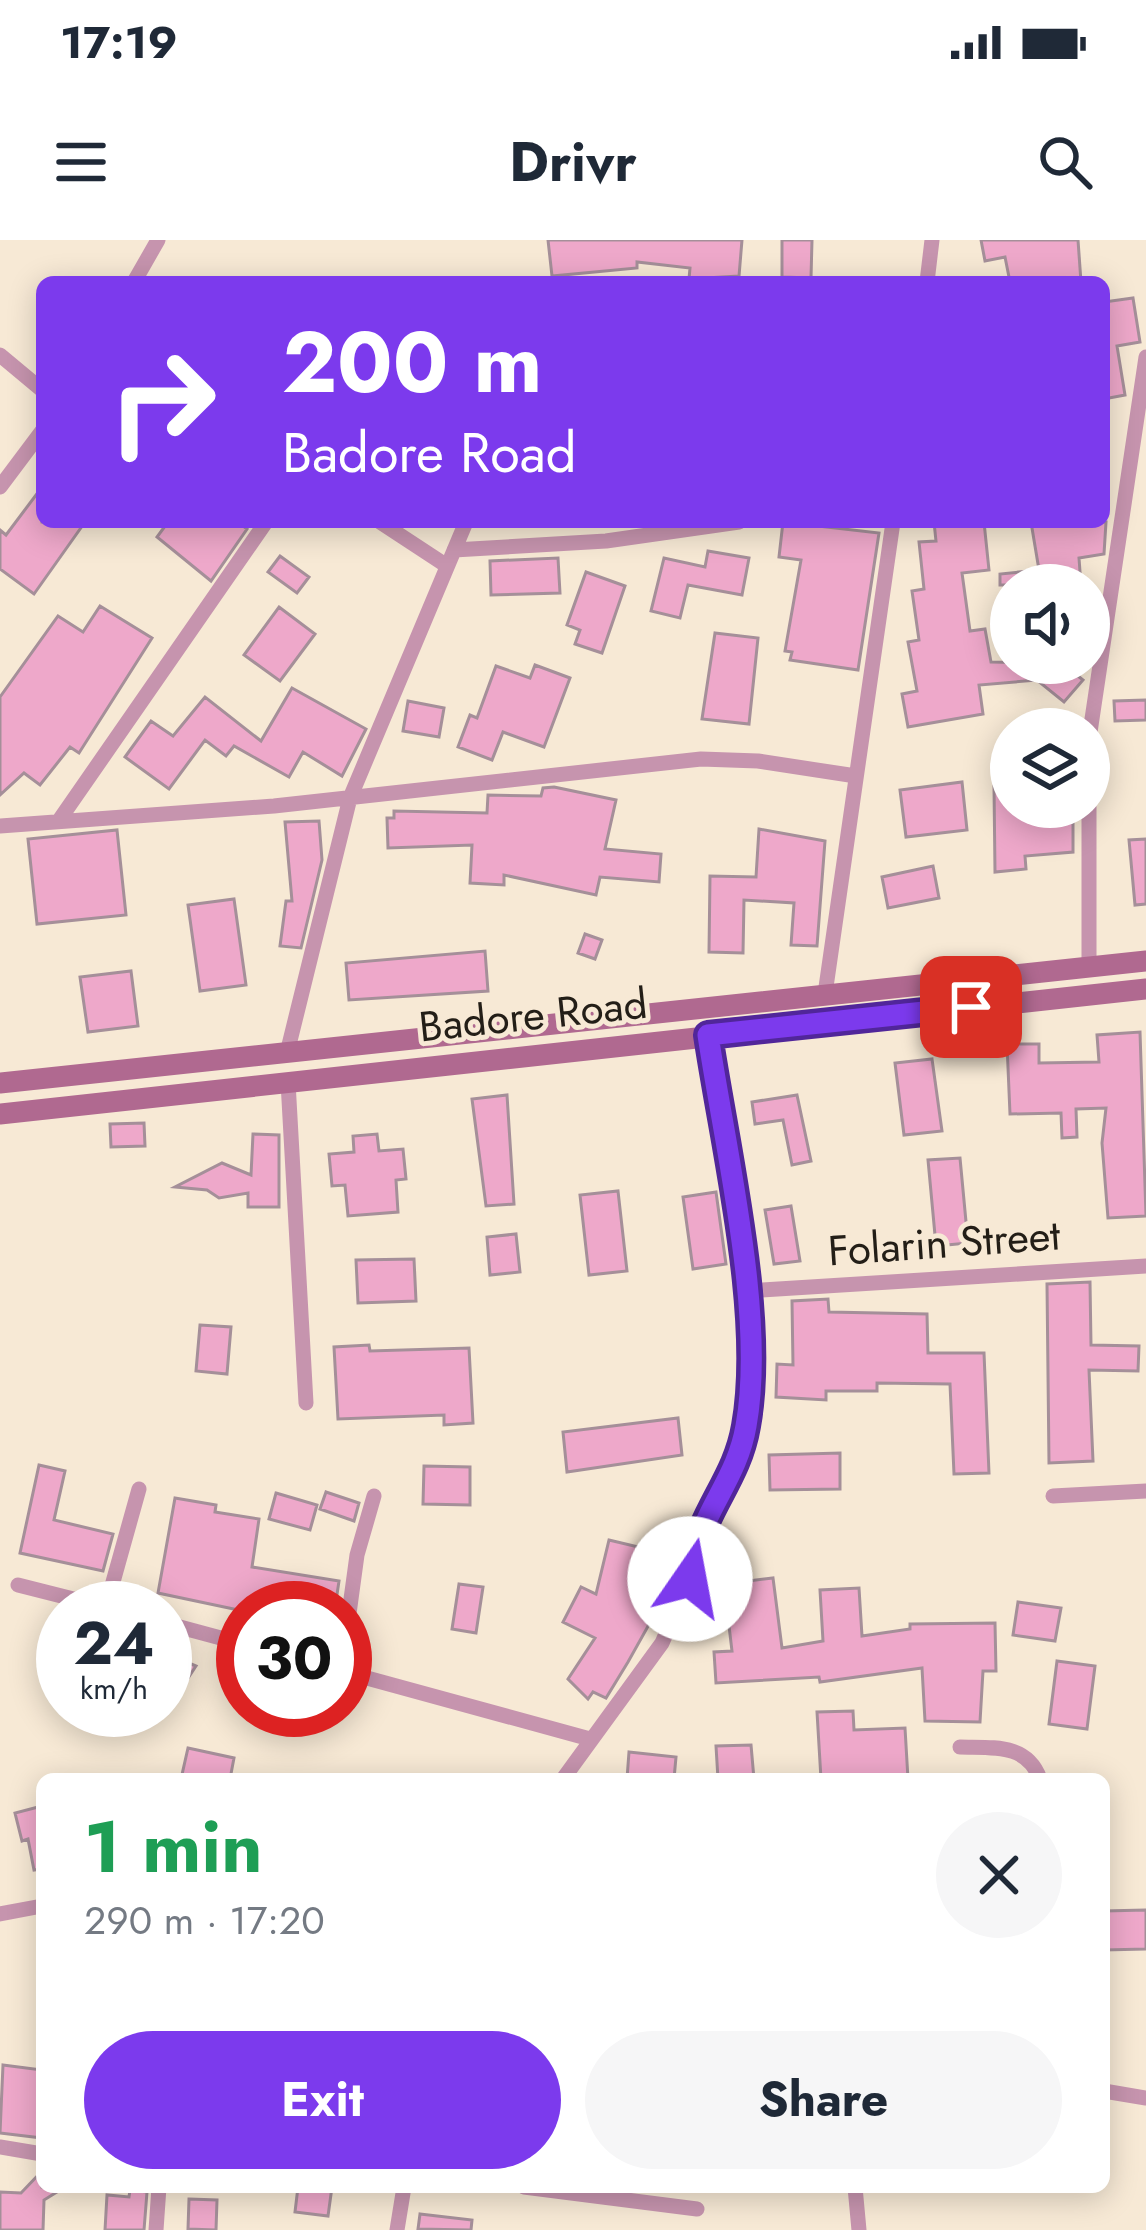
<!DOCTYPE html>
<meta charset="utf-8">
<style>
:root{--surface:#fff;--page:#f6f6f7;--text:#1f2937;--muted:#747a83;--accent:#7c3aed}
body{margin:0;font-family:Jost,sans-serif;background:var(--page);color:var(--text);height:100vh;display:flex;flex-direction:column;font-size:45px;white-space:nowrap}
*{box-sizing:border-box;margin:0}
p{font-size:39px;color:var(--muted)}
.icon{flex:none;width:66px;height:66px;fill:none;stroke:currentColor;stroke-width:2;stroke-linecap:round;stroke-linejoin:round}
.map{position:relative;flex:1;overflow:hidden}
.sheet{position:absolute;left:36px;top:1533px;width:1074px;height:420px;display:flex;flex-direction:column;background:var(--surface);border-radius:18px;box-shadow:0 6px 30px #0003}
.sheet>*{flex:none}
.banner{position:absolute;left:36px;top:36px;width:1074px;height:252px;border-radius:18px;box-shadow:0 6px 30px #0003;background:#7c3aed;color:#fff;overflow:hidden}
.fabs{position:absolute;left:990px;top:324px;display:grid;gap:24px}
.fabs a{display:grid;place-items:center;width:120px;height:120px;border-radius:50%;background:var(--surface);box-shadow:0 6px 30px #0003;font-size:60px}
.speed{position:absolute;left:36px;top:1341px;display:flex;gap:24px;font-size:60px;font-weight:700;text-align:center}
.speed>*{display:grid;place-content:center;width:156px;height:156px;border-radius:50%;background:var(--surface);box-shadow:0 6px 30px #0003;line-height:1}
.speed small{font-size:30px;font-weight:400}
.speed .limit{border:18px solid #d22;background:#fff;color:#111}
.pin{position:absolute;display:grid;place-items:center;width:102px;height:102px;color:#fff;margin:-51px;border-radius:24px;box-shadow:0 6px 18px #0006}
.me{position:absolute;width:132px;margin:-66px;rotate:12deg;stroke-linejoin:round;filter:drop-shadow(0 0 9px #0008)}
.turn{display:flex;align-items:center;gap:42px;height:252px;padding:0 48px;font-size:54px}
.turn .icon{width:156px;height:156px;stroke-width:2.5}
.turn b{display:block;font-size:84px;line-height:102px}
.round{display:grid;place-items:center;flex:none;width:126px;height:126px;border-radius:63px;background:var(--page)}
.overview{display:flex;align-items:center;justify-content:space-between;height:204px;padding:0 48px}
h1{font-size:72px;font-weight:700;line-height:90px;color:#1e9e55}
.action{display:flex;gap:24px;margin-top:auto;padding:24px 48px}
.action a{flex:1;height:138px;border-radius:72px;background:var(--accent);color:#fff;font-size:48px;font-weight:700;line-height:138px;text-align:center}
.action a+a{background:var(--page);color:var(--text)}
.status{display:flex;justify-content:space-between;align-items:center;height:84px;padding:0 60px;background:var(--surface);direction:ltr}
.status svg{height:33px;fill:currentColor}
header{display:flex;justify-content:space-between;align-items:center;height:156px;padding:0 48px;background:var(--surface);font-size:54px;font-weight:700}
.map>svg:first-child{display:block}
.building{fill:#eea8ca;stroke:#a58f99;stroke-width:3}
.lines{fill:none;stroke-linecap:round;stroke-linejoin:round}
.minor{stroke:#c694ae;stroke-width:15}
.secondary{stroke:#b06990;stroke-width:21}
.route-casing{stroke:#51269a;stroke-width:30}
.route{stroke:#7c3aed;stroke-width:21}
.labels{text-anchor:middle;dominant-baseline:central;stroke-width:10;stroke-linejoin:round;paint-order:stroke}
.street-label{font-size:42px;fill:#231e17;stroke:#f7e9d5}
</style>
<div class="status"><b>17:19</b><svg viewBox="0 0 49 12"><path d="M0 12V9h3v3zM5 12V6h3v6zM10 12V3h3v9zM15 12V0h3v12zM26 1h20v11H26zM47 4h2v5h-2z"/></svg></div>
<header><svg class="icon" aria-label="menu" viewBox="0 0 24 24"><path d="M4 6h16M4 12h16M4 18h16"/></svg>Drivr<svg class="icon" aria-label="search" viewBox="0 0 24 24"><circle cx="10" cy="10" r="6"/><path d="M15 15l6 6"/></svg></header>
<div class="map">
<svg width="1146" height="1990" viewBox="0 0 1146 1990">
<rect width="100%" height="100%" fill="#f7e9d5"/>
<path class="building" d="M 548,0 L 742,0 L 739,36 L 689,39 L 690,28 L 637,22 L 637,28 L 552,36 Z
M 782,0 L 812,0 L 811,38 L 782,37 Z
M 981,0 L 1078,0 L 1081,42 L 1010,42 L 1005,17 L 985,21 Z
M 1133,58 L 1140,102 L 1117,106 L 1125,155 L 1104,159 L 1104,62 Z
M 42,247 L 42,282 L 85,282 L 34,354 L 0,329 L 0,290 L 6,295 Z
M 168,282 L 238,282 L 247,289 L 211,341 L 157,297 Z
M 783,282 L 879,293 L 858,430 L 790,420 L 792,412 L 785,411 L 801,320 L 779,317 Z
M 934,282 L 984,282 L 989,330 L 962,333 L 970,391 L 985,389 L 991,422 L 1062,423 L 1083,440 L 1064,462 L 1037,440 L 979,445 L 983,474 L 908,487 L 902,454 L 917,451 L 908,402 L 919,400 L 912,351 L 924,349 L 919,302 L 936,301 Z
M 1031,282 L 1106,282 L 1104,314 L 1079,318 L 1081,345 L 1000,345 L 1000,334 L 1039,330 Z
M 708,311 L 749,318 L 742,355 L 688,345 L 680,378 L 651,371 L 664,318 L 705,327 Z
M 280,316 L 309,337 L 297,353 L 268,332 Z
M 558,318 L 560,353 L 491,355 L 490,321 Z
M 586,332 L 625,346 L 602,413 L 575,404 L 580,390 L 567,385 Z
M 100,366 L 152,398 L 79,513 L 70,507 L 40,545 L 24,533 L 0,555 L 0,457 L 58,376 L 83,392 Z
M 279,367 L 315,394 L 280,441 L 244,415 Z
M 715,393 L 758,398 L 749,484 L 702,479 Z
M 535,425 L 570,438 L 544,507 L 503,492 L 492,520 L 458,507 L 470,475 L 477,478 L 496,426 L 530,438 Z
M 292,448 L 366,489 L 342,536 L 303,512 L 289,537 L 234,506 L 226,516 L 205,500 L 169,549 L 125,517 L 151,481 L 173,496 L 205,457 L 261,501 Z
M 1146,460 L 1146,480 L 1115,481 L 1114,461 Z
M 408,461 L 444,468 L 439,497 L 403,491 Z
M 962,542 L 967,590 L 906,597 L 900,550 Z
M 994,546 L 1011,546 L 1011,567 L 1073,567 L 1073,612 L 1025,616 L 1026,629 L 995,632 Z
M 554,547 L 616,560 L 605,609 L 661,614 L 659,642 L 600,637 L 596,655 L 504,635 L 504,645 L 470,643 L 472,605 L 388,608 L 387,578 L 394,578 L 394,571 L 487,573 L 488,555 L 541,556 L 543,548 Z
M 319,581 L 322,620 L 301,708 L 280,706 L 286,661 L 292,661 L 285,582 Z
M 759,589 L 825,601 L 817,706 L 791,705 L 794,663 L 744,660 L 743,713 L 709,712 L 710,636 L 756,637 Z
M 117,590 L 126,675 L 37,684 L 28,599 Z
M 1146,599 L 1146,664 L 1135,665 L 1129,600 Z
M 933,626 L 939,658 L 888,668 L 882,637 Z
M 234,659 L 246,745 L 200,751 L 188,665 Z
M 585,694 L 602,700 L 595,719 L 578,713 Z
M 485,711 L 488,751 L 349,760 L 346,723 Z
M 131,731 L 138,786 L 88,792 L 80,737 Z
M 1140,792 L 1146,976 L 1108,978 L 1102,903 L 1106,868 L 1076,869 L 1077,897 L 1062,898 L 1061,873 L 1010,874 L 1007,804 L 1039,804 L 1039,823 L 1099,822 L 1097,795 Z
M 932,819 L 942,891 L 904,895 L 895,823 Z
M 507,855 L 514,964 L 486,966 L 472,859 Z
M 797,855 L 811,921 L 792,925 L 783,880 L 755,884 L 752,862 Z
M 144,883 L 145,906 L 111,907 L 110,884 Z
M 253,894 L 279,895 L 279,967 L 248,967 L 248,953 L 219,958 L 207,950 L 175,947 L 222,923 L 251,935 Z
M 377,894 L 379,911 L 403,909 L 406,939 L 396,940 L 398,972 L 348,976 L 345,945 L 332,946 L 329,914 L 354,912 L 353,896 Z
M 960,918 L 968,1003 L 936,1006 L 928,920 Z
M 618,951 L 627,1031 L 589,1035 L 580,955 Z
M 716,952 L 726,1024 L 693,1029 L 683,957 Z
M 791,966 L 800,1021 L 774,1024 L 765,970 Z
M 516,994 L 520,1032 L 490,1035 L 487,997 Z
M 414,1019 L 416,1061 L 358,1063 L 356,1020 Z
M 1090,1042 L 1091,1105 L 1139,1106 L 1138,1131 L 1089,1130 L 1093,1221 L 1049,1223 L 1047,1044 Z
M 828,1059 L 829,1072 L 927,1074 L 928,1113 L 984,1113 L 989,1233 L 954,1234 L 950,1144 L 877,1143 L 877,1151 L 826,1151 L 826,1160 L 776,1157 L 777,1124 L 793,1125 L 792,1061 Z
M 200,1085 L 231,1087 L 227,1134 L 196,1131 Z
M 369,1105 L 370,1111 L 469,1108 L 473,1183 L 444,1185 L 444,1175 L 338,1179 L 334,1107 Z
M 678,1178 L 682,1215 L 567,1232 L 563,1192 Z
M 840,1213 L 840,1249 L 770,1250 L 769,1215 Z
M 39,1225 L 65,1231 L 54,1280 L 113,1294 L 103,1331 L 20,1313 Z
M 424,1226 L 470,1227 L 470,1265 L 423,1264 Z
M 326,1252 L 359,1263 L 354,1281 L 320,1269 Z
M 276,1253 L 317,1265 L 310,1290 L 269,1279 Z
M 175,1258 L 216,1265 L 215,1272 L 259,1279 L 252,1327 L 339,1341 L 335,1368 L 243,1371 L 158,1353 Z
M 609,1300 L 672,1315 L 661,1363 L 628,1422 L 606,1458 L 593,1452 L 588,1459 L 568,1439 L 595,1398 L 563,1382 L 581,1347 L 596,1354 Z
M 773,1338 L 782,1408 L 823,1401 L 820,1350 L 859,1348 L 862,1396 L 910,1389 L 910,1384 L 995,1383 L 996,1431 L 983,1431 L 980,1482 L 925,1481 L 922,1428 L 820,1442 L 819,1437 L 716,1443 L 714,1412 L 732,1411 L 724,1344 Z
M 459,1344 L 483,1347 L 476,1393 L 452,1389 Z
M 1018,1362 L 1061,1368 L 1055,1401 L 1013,1395 Z
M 165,1413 L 196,1426 L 179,1452 L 165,1446 Z
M 231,1413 L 243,1416 L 243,1440 L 225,1436 Z
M 1057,1421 L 1095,1426 L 1087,1489 L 1049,1484 Z
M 853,1471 L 854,1490 L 905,1488 L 908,1539 L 821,1539 L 817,1472 Z
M 751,1505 L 754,1539 L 718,1539 L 716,1506 Z
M 188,1508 L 234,1518 L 230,1539 L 181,1539 Z
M 629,1512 L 676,1517 L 674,1539 L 627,1539 Z
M 42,1566 L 42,1629 L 34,1630 L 28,1599 L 22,1601 L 15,1573 Z
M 1146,1670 L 1146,1709 L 1104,1710 L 1104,1671 Z
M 3,1825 L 42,1830 L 42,1898 L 0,1893 Z
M 42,1931 L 42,1947 L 65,1947 L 44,1960 L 43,1990 L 0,1990 L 0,1952 L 21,1953 Z
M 298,1947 L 332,1947 L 328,1976 L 295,1972 Z
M 130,1950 L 147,1952 L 144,1990 L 105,1990 L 107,1955 L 129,1957 Z
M 189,1959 L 217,1960 L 216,1990 L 188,1989 Z
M 420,1974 L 472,1980 L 471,1990 L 418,1989 Z"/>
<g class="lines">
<path class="minor" d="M 134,42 L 158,0
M 927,42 L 932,0
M 0,115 L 42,150
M 0,247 L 42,191
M 380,282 L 447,326
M 454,310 L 606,301 L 739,282
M 1089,499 L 1146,117
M 1089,567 L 1089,726
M 60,579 L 266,282
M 0,586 L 274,566 L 701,519 L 758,521 L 856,536
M 825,754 L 893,282
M 287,813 L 350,558 L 466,282
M 288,842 L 306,1163
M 746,1051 L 1146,1026
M 1053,1256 L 1146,1251
M 18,1345 L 109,1368
M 106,1367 L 139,1249
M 165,1383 L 243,1404
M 345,1403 L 357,1315 L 374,1256
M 345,1432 L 590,1499
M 960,1507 C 993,1508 1027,1503 1040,1539
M 563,1539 L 662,1403 L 690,1339 L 693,1305 L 735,1225 L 746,1190 L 755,1105 L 708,795
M 0,1674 L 42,1666
M 1104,1851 L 1146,1858
M 0,1907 L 42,1914
M 524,1947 L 697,1969
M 855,1947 L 859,1990
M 156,1990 L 159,1947
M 397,1990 L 404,1947"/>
<path class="secondary" d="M 0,843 L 1146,721
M 0,874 L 1146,749"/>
</g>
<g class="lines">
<defs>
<path id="route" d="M 690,1339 C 696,1274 736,1245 746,1186 C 766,1076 725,909 708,795 L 971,767"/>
</defs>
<use href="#route" class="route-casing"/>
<use href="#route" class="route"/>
</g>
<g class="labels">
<g class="street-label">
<text transform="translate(533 775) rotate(-6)">Badore Road</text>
<text transform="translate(944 1003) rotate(-4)">Folarin Street</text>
</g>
</g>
</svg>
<div class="fabs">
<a><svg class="icon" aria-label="sound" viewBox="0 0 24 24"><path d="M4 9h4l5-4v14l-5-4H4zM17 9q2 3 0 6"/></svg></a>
<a><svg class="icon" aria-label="layers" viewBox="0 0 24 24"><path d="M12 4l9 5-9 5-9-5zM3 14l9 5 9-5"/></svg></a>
</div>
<div class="speed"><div>24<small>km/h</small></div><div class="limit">30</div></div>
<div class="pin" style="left:971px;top:767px;background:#d93025"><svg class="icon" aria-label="arrive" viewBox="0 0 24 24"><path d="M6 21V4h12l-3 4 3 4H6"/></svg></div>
<svg class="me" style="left:690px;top:1339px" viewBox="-20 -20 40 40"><circle r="19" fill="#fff"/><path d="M0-13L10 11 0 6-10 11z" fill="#7c3aed"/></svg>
<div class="banner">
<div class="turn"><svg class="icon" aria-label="right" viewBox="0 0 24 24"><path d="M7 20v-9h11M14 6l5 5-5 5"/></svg><div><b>200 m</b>Badore Road</div></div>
</div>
<section class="sheet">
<div class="overview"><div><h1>1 min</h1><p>290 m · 17:20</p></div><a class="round"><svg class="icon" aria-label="close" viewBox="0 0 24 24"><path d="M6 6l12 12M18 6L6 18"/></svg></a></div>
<div class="action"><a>Exit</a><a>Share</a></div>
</section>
</div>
